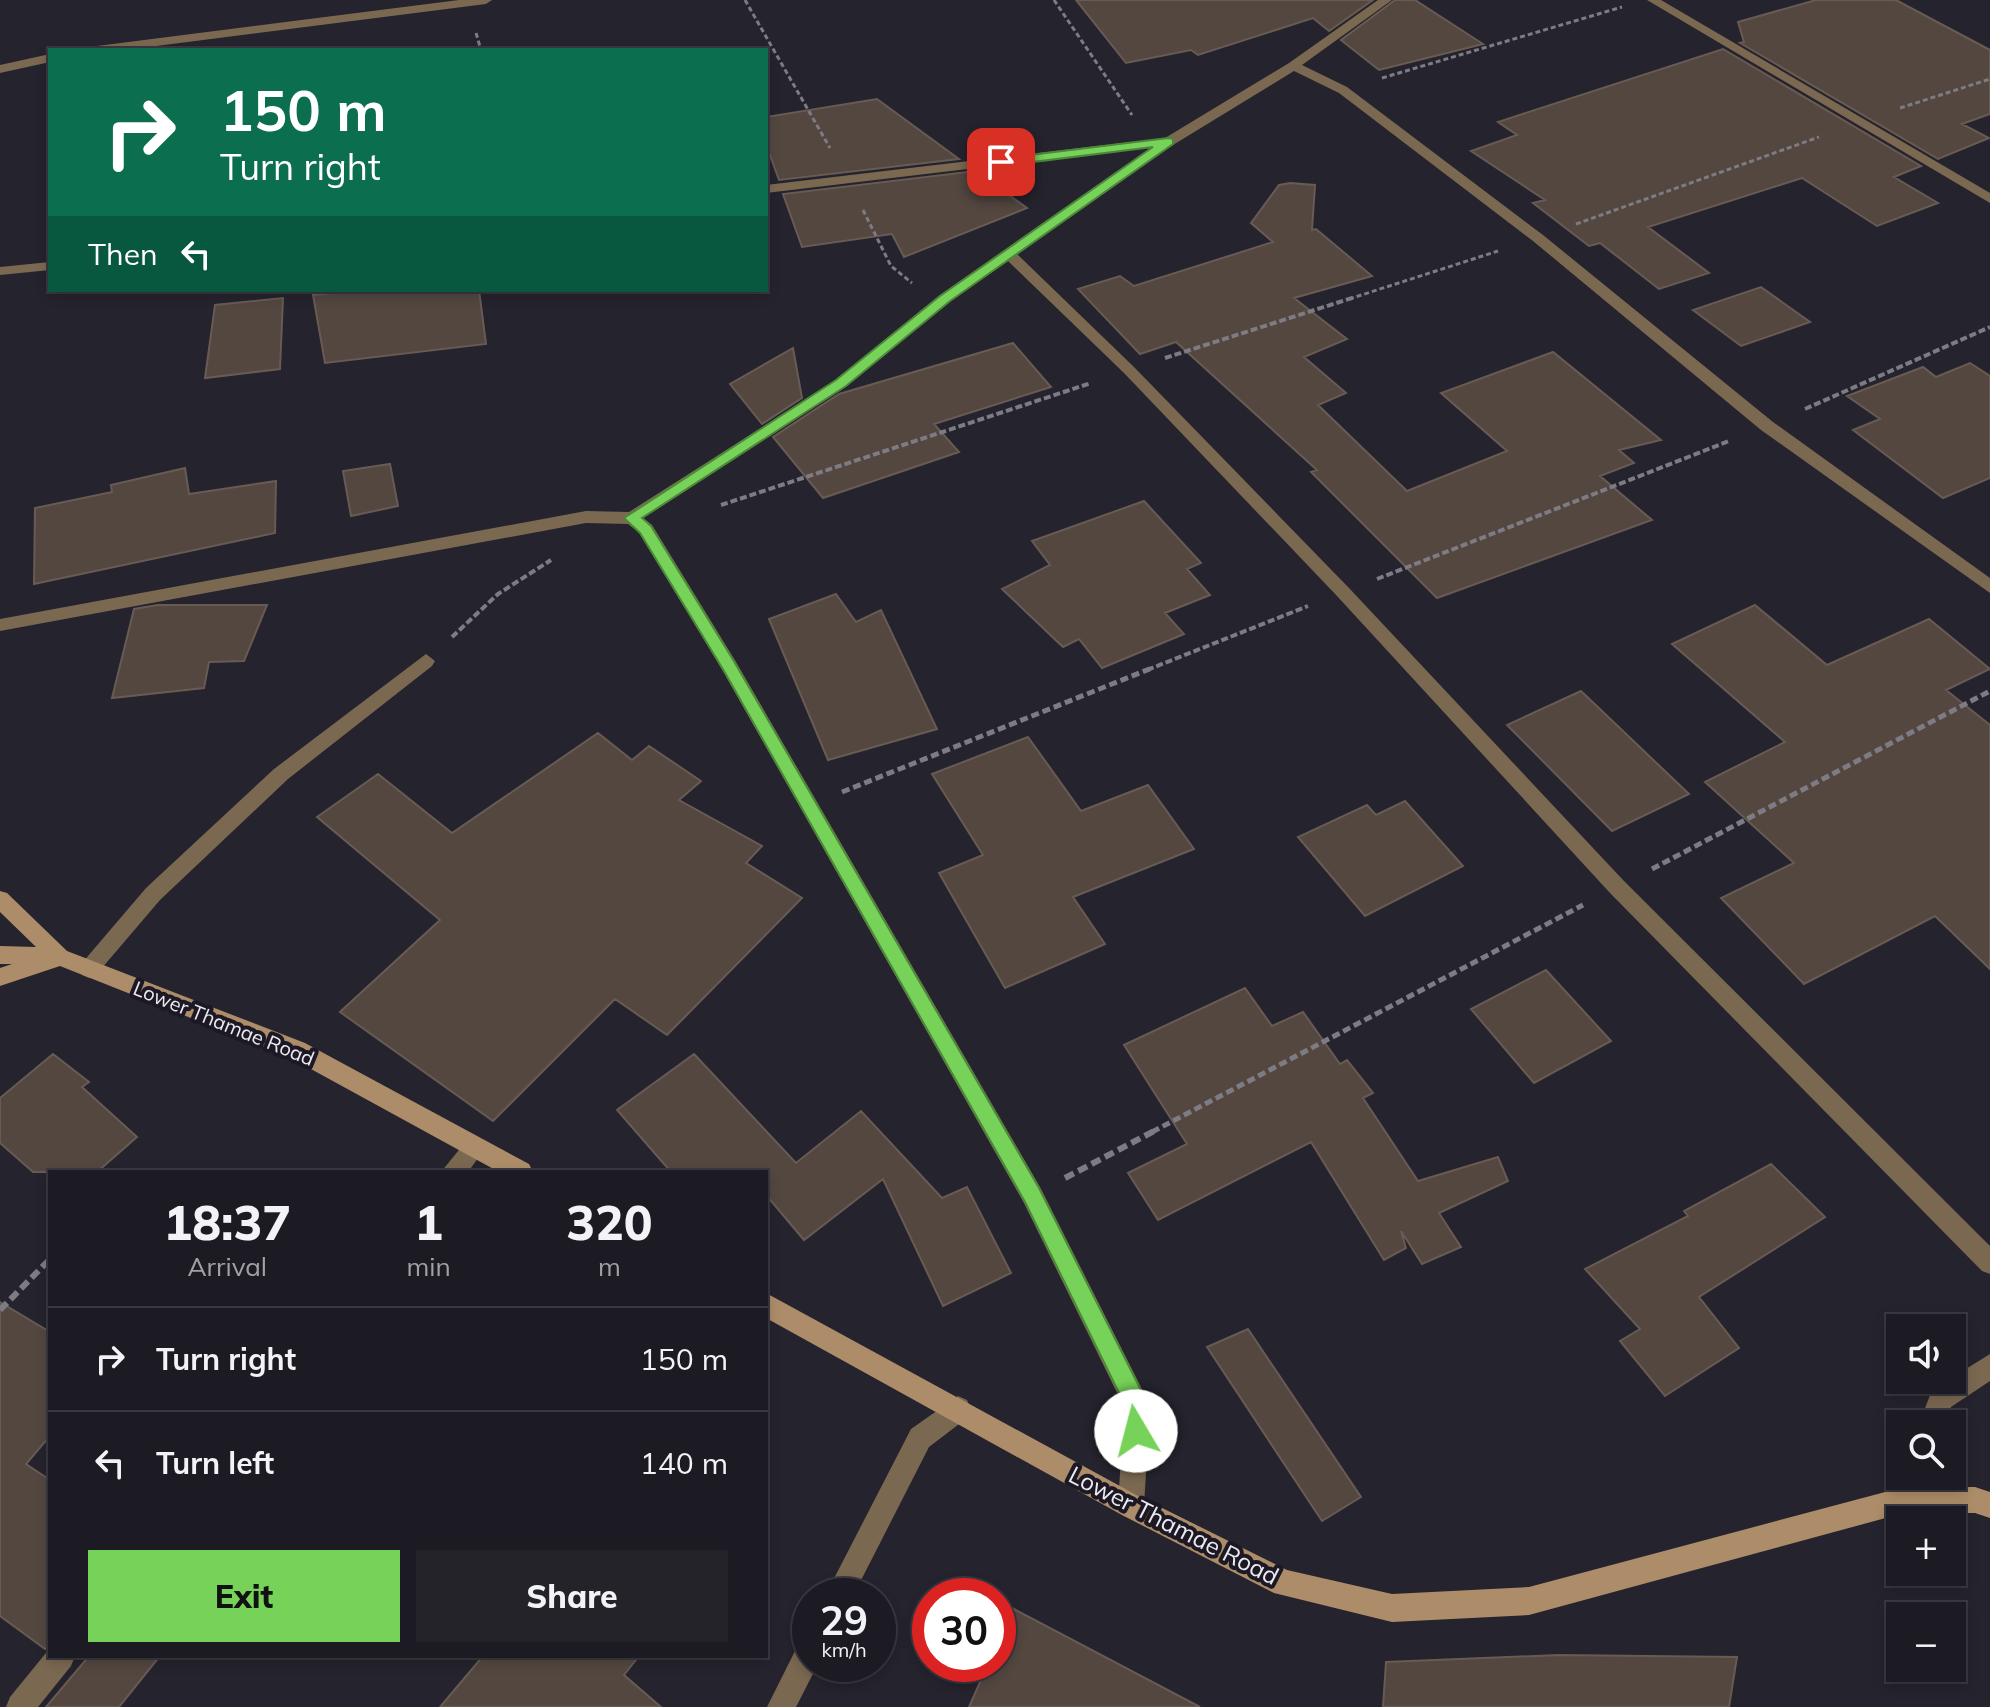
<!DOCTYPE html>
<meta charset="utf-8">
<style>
:root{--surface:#1c1a22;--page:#25232a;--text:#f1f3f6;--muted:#a0a1a5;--line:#3a3840;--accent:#77d259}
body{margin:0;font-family:Mulish,sans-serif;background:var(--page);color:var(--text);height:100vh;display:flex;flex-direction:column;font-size:30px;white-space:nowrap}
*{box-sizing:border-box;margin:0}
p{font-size:26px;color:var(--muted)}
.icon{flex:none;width:44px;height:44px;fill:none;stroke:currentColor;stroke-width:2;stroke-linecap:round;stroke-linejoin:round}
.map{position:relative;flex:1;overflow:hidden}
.details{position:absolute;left:48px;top:1170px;width:720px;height:488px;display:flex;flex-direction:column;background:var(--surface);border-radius:0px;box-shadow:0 4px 12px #0003,0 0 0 2px var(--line)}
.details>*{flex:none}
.guide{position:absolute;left:48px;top:48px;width:720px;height:244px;border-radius:0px;box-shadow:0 4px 12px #0003,0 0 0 2px var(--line);background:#0b6e4f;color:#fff;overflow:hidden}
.fabs{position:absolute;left:1886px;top:1314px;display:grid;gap:16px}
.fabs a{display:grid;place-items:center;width:80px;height:80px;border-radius:0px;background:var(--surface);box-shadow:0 4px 12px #0003,0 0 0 2px var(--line);font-size:40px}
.speed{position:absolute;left:792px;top:1578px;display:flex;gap:16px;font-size:40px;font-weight:700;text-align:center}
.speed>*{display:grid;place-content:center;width:104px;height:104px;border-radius:50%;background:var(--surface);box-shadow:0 4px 12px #0003,0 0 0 2px var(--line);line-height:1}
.speed small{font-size:20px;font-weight:400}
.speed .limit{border:12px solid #d22;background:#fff;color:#111}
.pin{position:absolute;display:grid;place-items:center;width:68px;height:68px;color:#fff;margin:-34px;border-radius:16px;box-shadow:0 4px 12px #0006}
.me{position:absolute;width:88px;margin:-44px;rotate:352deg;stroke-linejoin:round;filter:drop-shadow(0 0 6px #0008)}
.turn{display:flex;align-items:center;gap:28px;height:168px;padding:0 40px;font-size:36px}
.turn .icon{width:104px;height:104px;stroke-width:2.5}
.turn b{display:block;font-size:56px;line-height:68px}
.then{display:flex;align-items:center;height:76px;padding:0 40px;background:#0003;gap:16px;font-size:30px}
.eta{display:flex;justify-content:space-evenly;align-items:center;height:136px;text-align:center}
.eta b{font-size:48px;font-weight:800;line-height:56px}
.button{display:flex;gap:16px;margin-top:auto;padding:16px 40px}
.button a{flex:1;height:92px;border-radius:0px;background:var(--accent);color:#111;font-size:32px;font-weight:800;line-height:92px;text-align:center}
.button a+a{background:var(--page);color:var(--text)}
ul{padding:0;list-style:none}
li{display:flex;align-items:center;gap:24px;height:104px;padding:0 40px;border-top:2px solid var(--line)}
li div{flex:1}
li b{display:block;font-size:30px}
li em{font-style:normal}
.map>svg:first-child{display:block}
.building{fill:#534740;stroke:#685b54;stroke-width:2}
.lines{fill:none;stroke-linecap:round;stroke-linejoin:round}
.path-far3{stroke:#7d7b84;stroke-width:3;stroke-dasharray:5 3;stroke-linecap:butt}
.path-far2{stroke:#7d7b84;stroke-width:4;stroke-dasharray:7 3;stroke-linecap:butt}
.path-far1{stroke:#7d7b84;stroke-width:5;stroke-dasharray:8 4;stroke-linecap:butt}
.path{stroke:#7d7b84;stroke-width:6;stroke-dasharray:10 5;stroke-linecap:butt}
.lane{fill:#7b6851;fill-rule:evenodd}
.street{fill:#7b6851;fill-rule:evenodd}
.secondary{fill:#ad8d69;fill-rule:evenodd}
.route{fill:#77d259;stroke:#4d883a;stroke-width:2}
.labels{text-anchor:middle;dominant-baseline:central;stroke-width:8;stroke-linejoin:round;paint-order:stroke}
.street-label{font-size:20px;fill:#ebeaf1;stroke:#1c1924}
.near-street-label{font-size:24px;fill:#ebeaf1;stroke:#1c1924}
</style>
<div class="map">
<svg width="1990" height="1707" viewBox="0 0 1990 1707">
<rect width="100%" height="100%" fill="#25232d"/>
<path class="building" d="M 1076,0 L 1373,0 L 1329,31 L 1313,18 L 1198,55 L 1191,50 L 1126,63 Z
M 1395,0 L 1415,0 L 1483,44 L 1379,70 L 1341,40 Z
M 1816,0 L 1896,0 L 1990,50 L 1990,114 L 1962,124 L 1989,138 L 1938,159 L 1740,43 L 1744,42 L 1738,22 Z
M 1723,49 L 1921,166 L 1894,177 L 1938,203 L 1877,226 L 1802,178 L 1648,227 L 1709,273 L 1659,289 L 1600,243 L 1589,246 L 1533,203 L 1545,200 L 1471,151 L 1517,135 L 1498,122 Z
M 877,99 L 959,159 L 779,180 L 766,144 L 766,117 Z
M 976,171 L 1027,208 L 904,257 L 892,234 L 802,247 L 783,194 Z
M 1290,183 L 1315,185 L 1312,230 L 1316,229 L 1372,276 L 1294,298 L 1347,339 L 1304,357 L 1346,393 L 1318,405 L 1407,491 L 1507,451 L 1441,393 L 1553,352 L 1661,440 L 1619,450 L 1634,463 L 1600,476 L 1652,520 L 1437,598 L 1311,472 L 1317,470 L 1176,342 L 1140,354 L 1078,289 L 1120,276 L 1134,286 L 1273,242 L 1251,223 L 1279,185 Z
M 1761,287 L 1810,322 L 1741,346 L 1693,310 Z
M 362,290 L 479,290 L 486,344 L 325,363 L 313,295 Z
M 283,298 L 280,369 L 205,378 L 215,305 Z
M 1013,343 L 1051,387 L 934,424 L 959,452 L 823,498 L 773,437 L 839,394 Z
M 793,348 L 802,398 L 762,424 L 730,384 Z
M 1970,363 L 1990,376 L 1990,478 L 1943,498 L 1853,430 L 1880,419 L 1847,396 L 1923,367 L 1936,377 Z
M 390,464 L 398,506 L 351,516 L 343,471 Z
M 185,468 L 189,494 L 276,481 L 275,533 L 34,584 L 35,508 L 112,492 L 111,485 Z
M 1144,501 L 1201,563 L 1187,569 L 1210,595 L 1165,613 L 1184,634 L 1102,668 L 1079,639 L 1063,647 L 1002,589 L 1050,565 L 1032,541 Z
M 836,594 L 856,622 L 881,610 L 937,729 L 828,760 L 769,619 Z
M 158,605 L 267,605 L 244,661 L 209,662 L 204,688 L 112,698 L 134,609 Z
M 1755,605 L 1827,665 L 1929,619 L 1990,669 L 1946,690 L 1990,725 L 1990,969 L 1935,916 L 1804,984 L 1721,898 L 1794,863 L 1705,782 L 1785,742 L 1672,644 Z
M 1581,691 L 1689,794 L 1612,831 L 1507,725 Z
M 598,733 L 632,760 L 649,746 L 701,781 L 679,800 L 762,846 L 746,863 L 802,898 L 667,1035 L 615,999 L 493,1121 L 340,1012 L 440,920 L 317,817 L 378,774 L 452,833 Z
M 1028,737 L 1081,811 L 1148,785 L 1194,849 L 1073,897 L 1105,944 L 1005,988 L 939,873 L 983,855 L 932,774 Z
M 1405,801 L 1463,866 L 1365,916 L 1298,837 L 1367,805 L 1376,815 Z
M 1546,970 L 1611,1041 L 1534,1083 L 1471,1009 Z
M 1245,988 L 1272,1026 L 1303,1012 L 1340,1064 L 1347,1060 L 1373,1093 L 1363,1098 L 1418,1181 L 1498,1157 L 1508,1181 L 1439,1213 L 1461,1247 L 1422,1264 L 1401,1231 L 1406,1248 L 1384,1260 L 1311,1142 L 1158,1220 L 1128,1173 L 1187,1144 L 1124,1045 Z
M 53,1054 L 89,1082 L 82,1087 L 137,1137 L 97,1172 L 33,1172 L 0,1143 L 0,1098 Z
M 694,1054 L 796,1163 L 861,1111 L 942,1198 L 967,1187 L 1011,1273 L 943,1306 L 883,1179 L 804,1240 L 766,1195 L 766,1172 L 671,1172 L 617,1110 Z
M 1771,1164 L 1825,1217 L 1699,1297 L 1739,1348 L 1665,1396 L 1620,1341 L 1640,1329 L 1585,1269 L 1688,1216 L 1684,1211 Z
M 0,1302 L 50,1332 L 50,1436 L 26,1464 L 50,1480 L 50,1645 L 45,1649 L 0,1616 Z
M 1248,1329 L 1361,1497 L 1322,1521 L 1207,1347 Z
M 1012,1608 L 1200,1707 L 969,1707 L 988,1664 L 998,1664 L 998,1640 Z
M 1558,1655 L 1737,1657 L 1729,1707 L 1383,1707 L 1386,1662 Z
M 89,1656 L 160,1656 L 119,1707 L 46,1707 Z
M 483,1656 L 639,1656 L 624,1675 L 661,1707 L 440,1707 Z"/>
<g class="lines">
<path class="path-far3" d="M 745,0 L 830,148
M 1054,0 L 1132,115
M 476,33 L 481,50
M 1382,78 L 1622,7
M 1900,108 L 1990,79
M 863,210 L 891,266 L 912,283
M 1576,224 L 1819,137
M 1349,299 L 1498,251"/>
<path class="path-far2" d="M 1165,358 L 1355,297
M 1805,409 L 1990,327
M 721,505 L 1091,383
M 1377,579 L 1729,441
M 452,637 L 498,594 L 551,560
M 1147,670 L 1308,606"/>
<path class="path-far1" d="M 842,792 L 1152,668
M 1652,869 L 1990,691
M 1152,1132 L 1583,905"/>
<path class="path" d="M 1065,1178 L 1156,1130
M 0,1310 L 50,1259"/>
<path class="lane" d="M 426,654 L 435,661 L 432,666 L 288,779 L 160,900 L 96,975 L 89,978 L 82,975 L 78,969 L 82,963 L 146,888 L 274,769 Z
M 475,1137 L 483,1140 L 486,1147 L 468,1172 L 441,1172 L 467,1140 Z
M 958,1396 L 967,1400 L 971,1409 L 967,1418 L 929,1447 L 853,1596 L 825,1596 L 911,1429 Z
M 810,1637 L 810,1664 L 818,1664 L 796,1707 L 767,1707 L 800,1641 Z
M 50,1648 L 50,1656 L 75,1656 L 71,1666 L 38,1707 L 6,1707 L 10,1697 Z"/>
<path class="street" d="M 459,0 L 492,0 L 486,4 L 125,50 L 91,50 L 97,46 Z
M 1378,0 L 1392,0 L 1302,65 L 1347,87 L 1543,235 L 1773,422 L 1990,578 L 1990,593 L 1761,430 L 1533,241 L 1339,93 L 1294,71 L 1173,145 L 1017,254 L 1134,367 L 1349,588 L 1624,881 L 1990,1246 L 1990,1274 L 1982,1271 L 1610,893 L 1337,596 L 1124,373 L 1008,261 L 950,301 L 846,386 L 643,518 L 652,525 L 736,662 L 1040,1187 L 1146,1397 L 1150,1406 L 1144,1506 L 1140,1515 L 1131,1519 L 1122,1515 L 1118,1506 L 1124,1407 L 1024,1203 L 723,671 L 640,533 L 628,524 L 586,523 L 0,631 L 0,619 L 586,511 L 629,512 L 836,380 L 940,295 L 1152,147 L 766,193 L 766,185 L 1165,138 L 1289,63 Z
M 1647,0 L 1661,0 L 1990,193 L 1990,203 Z
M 50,54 L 50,62 L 0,73 L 0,65 Z
M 50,262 L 50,270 L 0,275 L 0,267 Z
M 1990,1354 L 1990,1381 L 1951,1407 L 1945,1424 L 1919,1424 L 1932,1390 Z
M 1900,1474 L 1900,1476 L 1925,1476 L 1913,1509 L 1904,1513 L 1895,1509 L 1891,1500 Z"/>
<path class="secondary" d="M 0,891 L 7,893 L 67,951 L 305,1043 L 529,1164 L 533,1172 L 499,1172 L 289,1057 L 60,966 L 0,986 L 0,968 L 12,964 L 0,964 L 0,946 L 36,947 L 0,912 Z
M 766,1293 L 1140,1497 L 1287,1570 L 1392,1594 L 1529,1587 L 1904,1487 L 1975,1487 L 1990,1492 L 1990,1518 L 1975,1513 L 1904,1513 L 1529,1615 L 1392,1622 L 1274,1593 L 1122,1515 L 766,1318 Z"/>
</g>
<path class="route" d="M 1168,138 L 1173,139 L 1173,144 L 950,301 L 846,386 L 642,518 L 651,526 L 735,663 L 1039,1188 L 1149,1406 L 1144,1439 L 1136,1442 L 1128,1439 L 1124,1431 L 1126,1407 L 1025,1202 L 724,671 L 640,533 L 624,518 L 836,380 L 940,296 L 1153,147 L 1001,166 L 995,162 L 997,159 Z"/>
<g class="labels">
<g class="street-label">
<text transform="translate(224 1023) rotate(22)">Lower Thamae Road</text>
</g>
<g class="near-street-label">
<text transform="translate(1174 1525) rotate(27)">Lower Thamae Road</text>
</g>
</g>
</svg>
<div class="fabs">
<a><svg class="icon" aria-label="sound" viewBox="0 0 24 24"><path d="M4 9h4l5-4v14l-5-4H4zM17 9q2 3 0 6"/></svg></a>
<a><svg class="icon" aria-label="search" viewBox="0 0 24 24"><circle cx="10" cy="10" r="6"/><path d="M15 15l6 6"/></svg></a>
<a>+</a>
<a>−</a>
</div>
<div class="speed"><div>29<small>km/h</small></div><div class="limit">30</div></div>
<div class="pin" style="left:1001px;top:162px;background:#d93025"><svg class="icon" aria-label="arrive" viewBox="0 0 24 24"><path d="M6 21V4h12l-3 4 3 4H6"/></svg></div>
<svg class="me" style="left:1136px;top:1431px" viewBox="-20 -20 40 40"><circle r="19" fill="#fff"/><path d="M0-13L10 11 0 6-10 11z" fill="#77d259"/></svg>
<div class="guide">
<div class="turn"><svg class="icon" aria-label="right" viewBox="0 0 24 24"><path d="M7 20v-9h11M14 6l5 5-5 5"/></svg><div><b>150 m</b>Turn right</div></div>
<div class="then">Then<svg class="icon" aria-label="left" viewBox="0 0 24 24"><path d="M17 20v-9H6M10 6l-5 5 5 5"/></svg></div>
</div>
<section class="details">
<div class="eta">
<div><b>18:37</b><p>Arrival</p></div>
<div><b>1</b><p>min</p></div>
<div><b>320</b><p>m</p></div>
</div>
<ul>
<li><svg class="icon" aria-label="right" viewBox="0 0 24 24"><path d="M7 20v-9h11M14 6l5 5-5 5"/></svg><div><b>Turn right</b></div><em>150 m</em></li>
<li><svg class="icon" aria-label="left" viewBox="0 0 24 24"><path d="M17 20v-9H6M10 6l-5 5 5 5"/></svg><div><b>Turn left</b></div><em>140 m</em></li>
</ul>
<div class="button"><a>Exit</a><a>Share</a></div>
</section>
</div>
